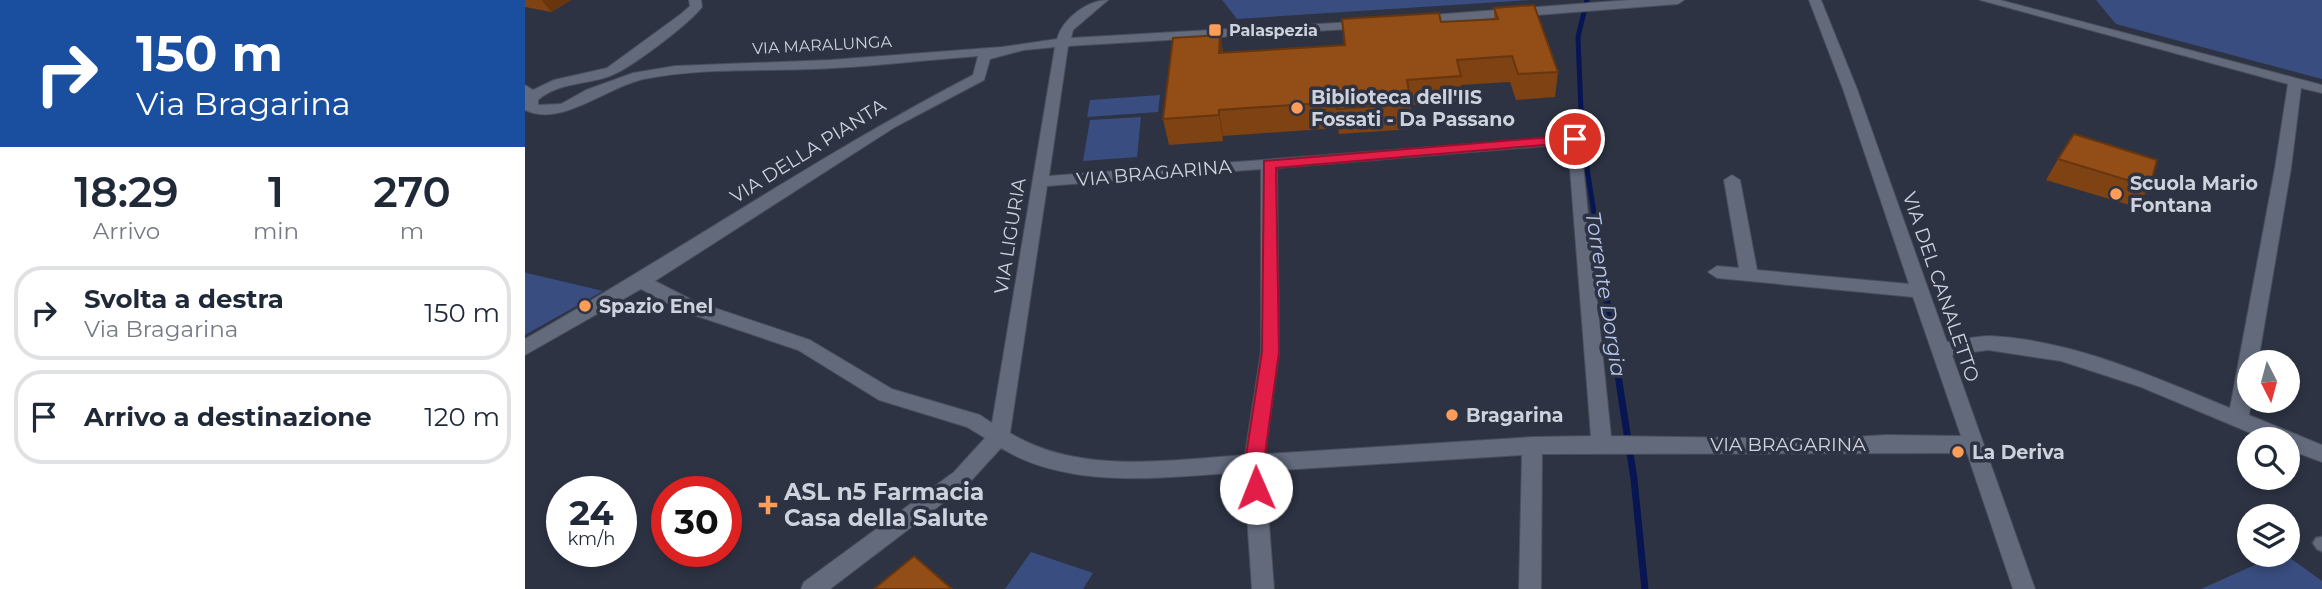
<!DOCTYPE html>
<html lang="it">
<style>
:root{--surface:#fff;--page:#f2f2f3;--text:#1f2937;--muted:#747a83;--line:#e0e1e3}
body{margin:0;font-family:Montserrat,sans-serif;background:var(--page);color:var(--text);height:100vh;display:flex;flex-direction:column;font-size:26px;white-space:nowrap}
*{box-sizing:border-box;margin:0}
p{font-size:23px;color:var(--muted)}
.icon{flex:none;width:38px;height:38px;fill:none;stroke:currentColor;stroke-width:2;stroke-linecap:round;stroke-linejoin:round}
.map{position:relative;flex:1;overflow:hidden}
.drawer{display:flex;flex-direction:column;background:var(--surface);width:525px}
.drawer>*{flex:none}
.banner{background:#1a4fa0;color:#fff;overflow:hidden}
.needle{width:46px;rotate:174deg}
.tools{position:absolute;left:1712px;top:350px;display:grid;gap:14px}
.tools a{display:grid;place-items:center;width:63px;height:63px;border-radius:50%;background:var(--surface);box-shadow:0 4px 10px #0003;font-size:35px}
.speed{position:absolute;left:21px;top:476px;display:flex;gap:14px;font-size:35px;font-weight:700;text-align:center}
.speed>*{display:grid;place-content:center;width:91px;height:91px;border-radius:50%;background:var(--surface);box-shadow:0 4px 10px #0003;line-height:1}
.speed small{font-size:18px;font-weight:400}
.speed .limit{border:10px solid #d22;background:#fff;color:#111}
.pin{position:absolute;display:grid;place-items:center;width:60px;height:60px;color:#fff;margin:-30px;border:4px solid #fff;border-radius:50%;box-shadow:0 2px 7px #0007}
.me{position:absolute;width:77px;margin:-38px;rotate:359deg;stroke-linejoin:round;filter:drop-shadow(0 0 5px #0008)}
.turn{display:flex;align-items:center;gap:24px;height:147px;padding:0 21px;font-size:32px}
.turn .icon{width:91px;height:91px;stroke-width:2.5}
.turn b{display:block;font-size:49px;line-height:60px}
.eta{display:flex;justify-content:space-evenly;align-items:center;height:119px;text-align:center}
.eta b{font-size:42px;font-weight:600;line-height:49px}
ul{padding:0;list-style:none}
li{display:flex;align-items:center;gap:21px;height:94px;margin:0 14px 10px;padding:0 7px;border:4px solid var(--line);border-radius:28px}
li div{flex:1}
li b{display:block;font-size:26px}
li em{font-style:normal}
main{display:flex;flex:1;min-height:0}
.map>svg:first-child{display:block}
.green{fill:#3a4d80}
.lines{fill:none;stroke-linecap:round;stroke-linejoin:round}
.stream-far1{stroke:#081553;stroke-width:5}
.stream{stroke:#081553;stroke-width:7}
.pedestrian-casing{stroke:#494e5b;stroke-width:3}
.minor-casing{stroke:#494e5b;stroke-width:2}
.pedestrian{fill:#626a7c;fill-rule:evenodd}
.minor{fill:#626a7c;fill-rule:evenodd}
.wall{fill:#7e4213}
.shaded-wall{fill:#67360f}
.building{fill:#934d16;stroke:#67360f;stroke-width:2}
.route{fill:#e11d48;stroke:#92132f;stroke-width:2}
.poi-dot{fill:#fe9c58;stroke:#2d3343;stroke-width:2.5}
.labels{text-anchor:middle;dominant-baseline:central;stroke-width:7;stroke-linejoin:round;paint-order:stroke}
.far-poi-label{font-size:16px;font-weight:bold;fill:#cdd2dc;stroke:#2d3343;text-anchor:start}
.far-street-label{font-size:16px;fill:#cdd2dc;stroke:#2d3343}
.poi-label{font-size:19px;font-weight:bold;fill:#cdd2dc;stroke:#2d3343;text-anchor:start}
.street-label{font-size:19px;fill:#cdd2dc;stroke:#2d3343}
.water-label{font-size:21px;font-style:italic;fill:#b6c6ed;stroke:#2d3343}
.near-poi-label{font-size:23px;font-weight:bold;fill:#cdd2dc;stroke:#2d3343;text-anchor:start}
</style>
<main>
<section class="drawer">
<div class="banner">
<div class="turn"><svg class="icon" aria-label="right" viewBox="0 0 24 24"><path d="M7 20v-9h11M14 6l5 5-5 5"/></svg><div><b>150 m</b>Via Bragarina</div></div>
</div>
<div class="eta">
<div><b>18:29</b><p>Arrivo</p></div>
<div><b>1</b><p>min</p></div>
<div><b>270</b><p>m</p></div>
</div>
<ul>
<li><svg class="icon" aria-label="right" viewBox="0 0 24 24"><path d="M7 20v-9h11M14 6l5 5-5 5"/></svg><div><b>Svolta a destra</b><p>Via Bragarina</p></div><em>150 m</em></li>
<li><svg class="icon" aria-label="arrive" viewBox="0 0 24 24"><path d="M6 21V4h12l-3 4 3 4H6"/></svg><div><b>Arrivo a destinazione</b></div><em>120 m</em></li>
</ul>
</section>
<div class="map">
<svg width="1797" height="589" viewBox="0 0 1797 589">
<rect width="100%" height="100%" fill="#2d3343"/>
<path class="green" d="M 697,0 L 1005,0 L 712,19 Z
M 1571,0 L 1797,0 L 1797,79 L 1591,24 Z
M 635,95 L 633,112 L 562,117 L 565,100 Z
M 616,117 L 612,157 L 558,161 L 565,120 Z
M 0,272 L 2,273 L 78,291 L 0,335 Z
M 506,552 L 568,573 L 558,589 L 480,589 Z
M 1752,555 L 1761,555 L 1797,581 L 1797,589 L 1676,589 Z"/>
<g class="lines">
<path class="stream-far1" d="M 1062,0 L 1053,37 L 1057,136 L 1075,252"/>
<path class="stream" d="M 1074,251 L 1109,479 L 1120,589"/>
<defs>
<path id="pedestrian" d="M 1797,537 L 1797,551 L 1792,549 L 1788,543 L 1791,538 Z"/>
<path id="minor" d="M 164,0 L 176,0 L 177,7 C 164,24 105,69 85,76 C 61,85 34,82 13,100 L 13,105 L 36,104 L 61,90 L 108,73 L 150,66 L 305,60 L 477,47 L 532,39 C 538,18 563,0 583,0 L 548,30 L 546,38 L 846,21 L 847,24 L 841,28 L 543,46 L 524,176 L 1055,136 L 1086,436 L 1293,439 L 1361,435 L 1436,436 L 1388,297 L 1192,278 L 1183,272 L 1192,266 L 1214,268 L 1199,180 L 1207,175 L 1215,180 L 1232,270 L 1384,284 L 1318,89 L 1284,0 L 1296,0 L 1332,89 L 1422,342 C 1436,340 1451,336 1465,336 C 1548,340 1629,377 1705,408 L 1750,168 L 1763,84 L 1455,0 L 1475,0 L 1797,85 L 1797,93 L 1776,88 L 1766,168 L 1733,362 L 1724,362 L 1724,401 L 1726,401 L 1724,415 L 1797,445 L 1797,462 L 1762,449 L 1762,439 L 1740,439 L 1616,387 L 1536,361 L 1463,350 L 1427,355 L 1510,589 L 1488,589 L 1442,453 L 1017,454 L 1016,589 L 994,589 L 997,455 L 740,471 L 749,589 L 727,589 L 719,472 C 642,477 546,491 476,448 L 443,484 L 305,589 L 276,589 L 279,582 L 429,472 L 460,438 L 442,427 L 354,400 L 273,350 L 157,311 L 116,289 L 0,355 L 0,339 C 151,253 294,155 448,75 L 453,56 C 399,60 344,67 289,69 C 233,71 174,68 119,79 C 81,87 36,128 0,110 L 0,85 L 8,90 L 29,80 L 82,68 L 156,14 L 165,6 ZM 530,47 L 467,423 L 455,415 L 367,389 L 285,340 L 169,301 L 130,281 L 370,127 L 459,80 L 465,59 L 499,50 ZM 1043,144 L 1066,436 L 1007,437 L 740,454 L 754,352 L 752,168 ZM 736,169 L 736,352 L 720,455 C 643,460 554,475 485,433 L 522,186 Z
M 1104,0 L 1159,0 L 1153,4 L 894,24 L 888,20 L 894,16 Z"/>
</defs>
<use href="#pedestrian" class="pedestrian-casing"/>
<use href="#minor" class="minor-casing"/>
<use href="#pedestrian" class="pedestrian"/>
<use href="#minor" class="minor"/>
</g>
<path class="wall" d="M 0,0 L 46,0 L 26,12 L 0,7 Z
M 969,8 L 1033,72 L 1030,97 L 991,100 L 985,82 L 936,85 L 935,102 L 886,105 L 887,129 L 814,134 L 813,128 L 698,136 L 698,141 L 644,145 L 638,119 L 695,35 L 698,53 L 819,45 L 817,19 L 916,22 L 969,19 Z
M 1533,159 L 1625,187 L 1611,207 L 1521,180 Z"/>
<path class="shaded-wall" d="M 17,0 L 46,0 L 26,12 Z
M 695,35 L 699,60 L 694,53 Z
M 694,110 L 698,136 L 698,141 L 694,115 Z"/>
<path class="building" d="M 1009,5 L 1033,72 L 993,74 L 987,56 L 932,60 L 936,76 L 882,80 L 886,104 L 812,109 L 811,102 L 694,110 L 694,115 L 638,119 L 648,38 L 695,35 L 694,53 L 820,45 L 817,19 L 914,13 L 916,22 L 973,19 L 969,8 Z
M 1549,134 L 1632,160 L 1625,187 L 1533,159 Z
M 389,556 L 427,589 L 349,589 Z"/>
<path class="route" d="M 1050,135 L 1055,137 L 1055,142 L 751,168 L 754,352 L 739,462 L 741,488 L 738,493 L 731,496 L 724,493 L 720,462 L 737,352 L 739,161 Z"/>
<g class="poi-dot">
<rect x="683" y="23" width="14" height="14" rx="3.5"/>
<circle cx="772" cy="108" r="7"/>
<circle cx="1591" cy="194" r="7"/>
<circle cx="60" cy="306" r="7"/>
<circle cx="927" cy="415" r="7"/>
<circle cx="1433" cy="452" r="7"/>
<path d="M239.5 494.5h7v7h7v7h-7v7h-7v-7h-7v-7h7z"/>
</g>
<g class="labels">
<g class="far-poi-label">
<text x="704" y="30">Palaspezia</text>
</g>
<g class="far-street-label">
<text transform="translate(297 45) rotate(-3)">VIA MARALUNGA</text>
</g>
<g class="poi-label">
<text x="786" y="97">Biblioteca dell'IIS<tspan x="786" dy="22">Fossati - Da Passano</tspan></text>
<text x="1605" y="183">Scuola Mario<tspan x="1605" dy="22">Fontana</tspan></text>
<text x="74" y="306">Spazio Enel</text>
<text x="941" y="415">Bragarina</text>
<text x="1447" y="452">La Deriva</text>
</g>
<g class="street-label">
<text transform="translate(283 151) rotate(-32)">VIA DELLA PIANTA</text>
<text transform="translate(629 173) rotate(-5)">VIA BRAGARINA</text>
<text transform="translate(485 236) rotate(-81)">VIA LIGURIA</text>
<text transform="translate(1416 287) rotate(71)">VIA DEL CANALETTO</text>
<text x="1263" y="444">VIA BRAGARINA</text>
</g>
<g class="water-label">
<text transform="translate(1081 294) rotate(81)">Torrente Dorgia</text>
</g>
<g class="near-poi-label">
<text x="259" y="492">ASL n5 Farmacia<tspan x="259" dy="26">Casa della Salute</tspan></text>
</g>
</g>
</svg>
<div class="tools">
<a><svg class="needle" viewBox="-14 -14 28 28"><path d="M0-13l5 13h-10z" fill="#e53935"/><path d="M0 13l5-13h-10z" fill="#747a83"/></svg></a>
<a><svg class="icon" aria-label="search" viewBox="0 0 24 24"><circle cx="10" cy="10" r="6"/><path d="M15 15l6 6"/></svg></a>
<a><svg class="icon" aria-label="layers" viewBox="0 0 24 24"><path d="M12 4l9 5-9 5-9-5zM3 14l9 5 9-5"/></svg></a>
</div>
<div class="speed"><div>24<small>km/h</small></div><div class="limit">30</div></div>
<div class="pin" style="left:1050px;top:139px;background:#d93025"><svg class="icon" aria-label="arrive" viewBox="0 0 24 24"><path d="M6 21V4h12l-3 4 3 4H6"/></svg></div>
<svg class="me" style="left:731px;top:488px" viewBox="-20 -20 40 40"><circle r="19" fill="#fff"/><path d="M0-13L10 11 0 6-10 11z" fill="#e11d48"/></svg>
</div>
</main>
